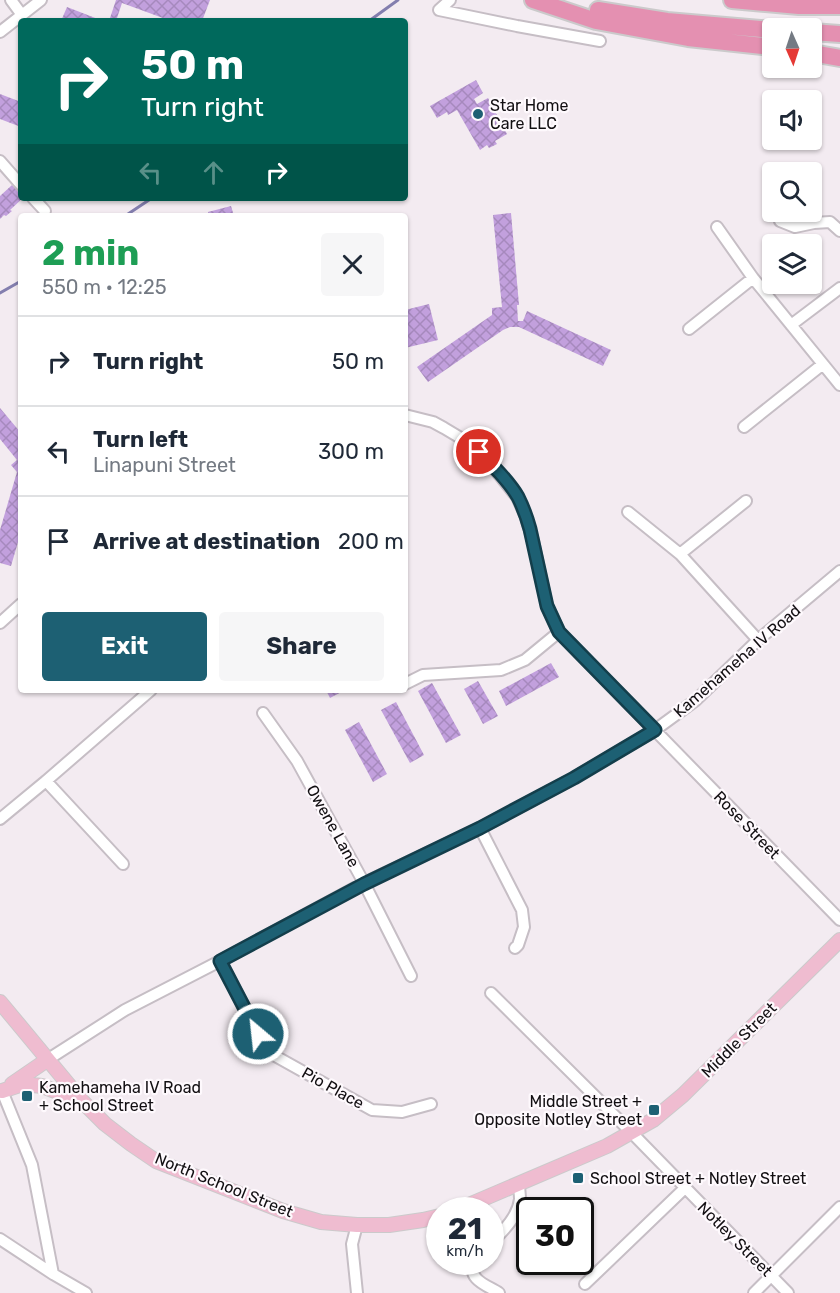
<!DOCTYPE html>
<meta charset="utf-8">
<style>
:root{--surface:#fff;--page:#f6f6f7;--text:#1f2937;--muted:#747a83;--line:#e0e1e3;--accent:#1d6073}
body{margin:0;font-family:Rubik,sans-serif;background:var(--page);color:var(--text);height:100vh;display:flex;flex-direction:column;font-size:22px;white-space:nowrap}
*{box-sizing:border-box;margin:0}
p{font-size:20px;color:var(--muted)}
.icon{flex:none;width:33px;height:33px;fill:none;stroke:currentColor;stroke-width:2;stroke-linecap:round;stroke-linejoin:round}
.map{position:relative;flex:1;overflow:hidden}
.side{position:absolute;left:18px;top:213px;width:390px;height:480px;display:flex;flex-direction:column;background:var(--surface);border-radius:6px;box-shadow:0 2px 4px #0004}
.side>*{flex:none}
.guide{position:absolute;left:18px;top:18px;width:390px;height:183px;border-radius:6px;box-shadow:0 2px 4px #0004;background:#00695c;color:#fff;overflow:hidden}
.needle{width:39px;rotate:177deg}
.tools{position:absolute;left:762px;top:18px;display:grid;gap:12px}
.tools a{display:grid;place-items:center;width:60px;height:60px;border-radius:6px;background:var(--surface);box-shadow:0 2px 4px #0004;font-size:30px}
.speed{position:absolute;left:426px;top:1197px;display:flex;gap:12px;font-size:30px;font-weight:700;text-align:center}
.speed>*{display:grid;place-content:center;width:78px;height:78px;border-radius:50%;background:var(--surface);box-shadow:0 2px 4px #0004;line-height:1}
.speed small{font-size:15px;font-weight:400}
.speed .limit{border:3px solid #111;border-radius:9px;background:#fff;color:#111}
.pin{position:absolute;display:grid;place-items:center;width:51px;height:51px;color:#fff;margin:-26px;border:3px solid #fff;border-radius:50%;box-shadow:0 2px 6px #0007}
.me{position:absolute;width:66px;margin:-33px;rotate:332deg;stroke-linejoin:round;filter:drop-shadow(0 0 4px #0008)}
.turn{display:flex;align-items:center;gap:21px;height:126px;padding:0 24px;font-size:27px}
.turn .icon{width:78px;height:78px;stroke-width:2.5}
.turn b{display:block;font-size:42px;line-height:51px}
.lanes{display:flex;align-items:center;height:57px;padding:0 24px;background:#0003;justify-content:center;gap:30px;direction:ltr}
.lanes .off{opacity:.35}
.round{display:grid;place-items:center;flex:none;width:63px;height:63px;border-radius:6px;background:var(--page)}
.headline{display:flex;align-items:center;justify-content:space-between;height:102px;padding:0 24px}
h1{font-size:36px;font-weight:700;line-height:45px;color:#1e9e55}
.button{display:flex;gap:12px;margin-top:auto;padding:12px 24px}
.button a{flex:1;height:69px;border-radius:6px;background:var(--accent);color:#fff;font-size:24px;font-weight:700;line-height:69px;text-align:center}
.button a+a{background:var(--page);color:var(--text)}
ul{padding:0;list-style:none}
li{display:flex;align-items:center;gap:18px;height:90px;padding:0 24px;border-top:2px solid var(--line)}
li div{flex:1}
li b{display:block;font-size:22px}
li em{font-style:normal}
.map>svg:first-child{display:block}
.lines{fill:none;stroke-linecap:round;stroke-linejoin:round}
.stream{stroke:#837eae;stroke-width:3}
.building{fill:url(#building-cross-hatch)}
.minor-casing{stroke:#c6bec5;stroke-width:14}
.major-casing{stroke:#cbcacb;stroke-width:16}
.highway-casing{stroke:#cbcacb;stroke-width:20}
.minor{stroke:#fff;stroke-width:10}
.major{stroke:#efbcd0;stroke-width:14}
.highway{stroke:#e490b1;stroke-width:16}
.route-casing{stroke:#133e4b;stroke-width:15}
.route{stroke:#1d6073;stroke-width:10}
.poi-dot{fill:#1d6073;stroke:#fef9fd;stroke-width:2}
.labels{text-anchor:middle;dominant-baseline:central;stroke-width:4.5;stroke-linejoin:round;paint-order:stroke}
.poi-label{font-size:16px;fill:#120f12;stroke:#fef9fd;text-anchor:start}
.street-label{font-size:16px;fill:#120f12;stroke:#fef9fd}
</style>
<div class="map">
<svg width="840" height="1293" viewBox="0 0 840 1293">
<defs>
<pattern id="building-cross-hatch" width="8" height="8" patternUnits="userSpaceOnUse" patternTransform="scale(1.5)"><rect width="8" height="8" fill="#c2a0dd"/><path d="M0 0l8 8M0 8l8-8" fill="none" stroke="#a689bd"/></pattern>
</defs>
<rect width="100%" height="100%" fill="#f3ebf1"/>
<g class="lines">
<path class="stream" d="M 369,21 L 398,0
M 125,216 L 152,198
M 0,293 L 21,281"/>
</g>
<path class="building" d="M 116,0 L 210,0 L 202,21 L 171,21 L 122,3 L 116,21 L 109,21 Z
M 67,7 L 103,21 L 61,21 Z
M 476,80 L 483,93 L 474,99 L 477,104 L 488,98 L 507,134 L 495,141 L 497,144 L 489,148 L 487,145 L 480,150 L 457,110 L 448,115 L 447,112 L 437,118 L 430,106 Z
M 0,94 L 21,102 L 21,127 L 0,119 Z
M 12,185 L 21,195 L 21,198 L 23,198 L 10,210 L 12,211 L 6,216 L 4,215 L 0,219 L 0,196 Z
M 231,206 L 234,216 L 209,216 L 208,212 Z
M 511,213 L 519,305 L 517,305 L 518,321 L 523,321 L 527,311 L 611,350 L 603,366 L 519,327 L 510,327 L 503,330 L 428,382 L 417,367 L 492,315 L 492,308 L 502,307 L 493,215 Z
M 429,304 L 438,340 L 405,348 L 405,310 Z
M 0,408 L 21,433 L 21,532 L 11,566 L 0,563 L 0,530 L 17,472 L 11,465 L 17,460 L 0,439 Z
M 551,663 L 559,677 L 506,706 L 499,691 Z
M 478,681 L 498,716 L 483,724 L 464,689 Z
M 432,683 L 461,735 L 446,743 L 418,691 Z
M 326,690 L 345,690 L 330,698 Z
M 396,702 L 424,755 L 410,763 L 381,710 Z
M 359,722 L 387,774 L 373,782 L 345,730 Z"/>
<g class="lines">
<defs>
<path id="minor" d="M 11,0 L 22,15
M 450,0 L 439,10 L 517,26 L 600,41
M 0,32 L 41,0
M 0,161 L 21,185
M 33,198 L 45,211
M 778,212 L 780,221 L 795,227 L 814,223 L 830,222 L 840,231
M 717,227 L 753,278 L 840,385
M 791,325 L 840,288
M 689,329 L 753,278
M 405,415 L 433,422 L 444,428 L 469,443 L 489,462 L 517,497 L 526,517 L 533,541 L 547,606 L 559,632 L 840,920
M 744,427 L 823,364
M 628,512 L 680,554 L 758,640
M 680,554 L 746,501
M 0,623 L 21,604
M 405,684 L 423,675 L 501,670 L 525,660 L 559,632
M 263,713 L 297,761 L 364,883 L 411,976
M 46,781 L 123,864
M 0,819 L 46,781 L 151,690
M 480,828 L 522,910 L 524,927 L 518,945 L 515,948
M 220,961 L 268,1052 L 372,1110 L 402,1112 L 431,1104
M 491,993 L 632,1133 L 788,1293
M 47,1060 L 125,1010 L 220,961 L 364,883 L 480,828 L 574,778 L 655,730 L 696,700 L 758,640 L 840,571
M 2,1091 L 32,1165 L 53,1274
M 0,1239 L 53,1274 L 86,1293
M 490,1244 C 503,1231 518,1217 520,1199 C 520,1194 519,1189 519,1184
M 474,1262 C 467,1280 487,1285 499,1293
M 585,1284 L 685,1188
M 357,1293 L 352,1244 L 357,1225
M 754,1293 L 840,1207"/>
<path id="major" d="M 0,1002 L 83,1102 L 105,1124 L 131,1144 L 156,1161 L 283,1211 L 321,1222 L 357,1225 L 389,1225 L 423,1220 L 440,1216
M 12,1084 L 47,1060
M 2,1091 L 23,1084 L 42,1086 L 81,1101
M 457,1210 L 607,1146 L 653,1120 L 683,1095 L 840,940"/>
<path id="highway" d="M 533,0 L 596,21 L 688,38 L 772,47
M 732,0 L 799,6 L 840,6
M 598,10 L 667,21 L 772,30
M 812,32 L 840,34
M 812,53 L 840,58"/>
</defs>
<use href="#minor" class="minor-casing"/>
<use href="#major" class="major-casing"/>
<use href="#highway" class="highway-casing"/>
<use href="#minor" class="minor"/>
<use href="#major" class="major"/>
<use href="#highway" class="highway"/>
</g>
<g class="lines">
<defs>
<path id="route" d="M 258,1034 L 220,961 L 364,884 L 480,828 L 574,778 L 655,730 L 559,632 L 547,606 L 530,529 C 527,518 523,507 518,497 C 510,483 491,463 479,452"/>
</defs>
<use href="#route" class="route-casing"/>
<use href="#route" class="route"/>
</g>
<g class="poi-dot">
<circle cx="478" cy="114" r="6"/>
<rect x="21" y="1090" width="12" height="12" rx="3"/>
<rect x="648" y="1104" width="12" height="12" rx="3"/>
<rect x="572" y="1172" width="12" height="12" rx="3"/>
</g>
<g class="labels">
<g class="poi-label">
<text x="490" y="105">Star Home<tspan x="490" dy="18">Care LLC</tspan></text>
<text x="39" y="1087">Kamehameha IV Road<tspan x="39" dy="18">+ School Street</tspan></text>
<text x="642" y="1101" text-anchor="end">Middle Street +<tspan x="642" dy="18">Opposite Notley Street</tspan></text>
<text x="590" y="1178">School Street + Notley Street</text>
</g>
<g class="street-label">
<text transform="translate(737 661) rotate(-41)">Kamehameha IV Road</text>
<text transform="translate(747 825) rotate(46)">Rose Street</text>
<text transform="translate(333 826) rotate(61)">Owene Lane</text>
<text transform="translate(739 1040) rotate(-45)">Middle Street</text>
<text transform="translate(333 1088) rotate(29)">Pio Place</text>
<text transform="translate(224 1185) rotate(22)">North School Street</text>
<text transform="translate(735 1239) rotate(45)">Notley Street</text>
</g>
</g>
</svg>
<div class="tools">
<a><svg class="needle" viewBox="-14 -14 28 28"><path d="M0-13l5 13h-10z" fill="#e53935"/><path d="M0 13l5-13h-10z" fill="#747a83"/></svg></a>
<a><svg class="icon" aria-label="sound" viewBox="0 0 24 24"><path d="M4 9h4l5-4v14l-5-4H4zM17 9q2 3 0 6"/></svg></a>
<a><svg class="icon" aria-label="search" viewBox="0 0 24 24"><circle cx="10" cy="10" r="6"/><path d="M15 15l6 6"/></svg></a>
<a><svg class="icon" aria-label="layers" viewBox="0 0 24 24"><path d="M12 4l9 5-9 5-9-5zM3 14l9 5 9-5"/></svg></a>
</div>
<div class="speed"><div>21<small>km/h</small></div><div class="limit">30</div></div>
<div class="pin" style="left:479px;top:452px;background:#d93025"><svg class="icon" aria-label="arrive" viewBox="0 0 24 24"><path d="M6 21V4h12l-3 4 3 4H6"/></svg></div>
<svg class="me" style="left:258px;top:1034px" viewBox="-20 -20 40 40"><circle r="17" fill="#1d6073" stroke="#fff" stroke-width="3"/><path d="M0-11L8 9 0 5-8 9z" fill="#fff"/></svg>
<div class="guide">
<div class="turn"><svg class="icon" aria-label="right" viewBox="0 0 24 24"><path d="M7 20v-9h11M14 6l5 5-5 5"/></svg><div><b>50 m</b>Turn right</div></div>
<div class="lanes"><svg class="icon off" aria-label="left" viewBox="0 0 24 24"><path d="M17 20v-9H6M10 6l-5 5 5 5"/></svg><svg class="icon off" aria-label="ahead" viewBox="0 0 24 24"><path d="M12 20V5M6 11l6-6 6 6"/></svg><svg class="icon" aria-label="right" viewBox="0 0 24 24"><path d="M7 20v-9h11M14 6l5 5-5 5"/></svg></div>
</div>
<section class="side">
<div class="headline"><div><h1>2 min</h1><p>550 m · 12:25</p></div><a class="round"><svg class="icon" aria-label="close" viewBox="0 0 24 24"><path d="M6 6l12 12M18 6L6 18"/></svg></a></div>
<ul>
<li><svg class="icon" aria-label="right" viewBox="0 0 24 24"><path d="M7 20v-9h11M14 6l5 5-5 5"/></svg><div><b>Turn right</b></div><em>50 m</em></li>
<li><svg class="icon" aria-label="left" viewBox="0 0 24 24"><path d="M17 20v-9H6M10 6l-5 5 5 5"/></svg><div><b>Turn left</b><p>Linapuni Street</p></div><em>300 m</em></li>
<li><svg class="icon" aria-label="arrive" viewBox="0 0 24 24"><path d="M6 21V4h12l-3 4 3 4H6"/></svg><div><b>Arrive at destination</b></div><em>200 m</em></li>
</ul>
<div class="button"><a>Exit</a><a>Share</a></div>
</section>
</div>
